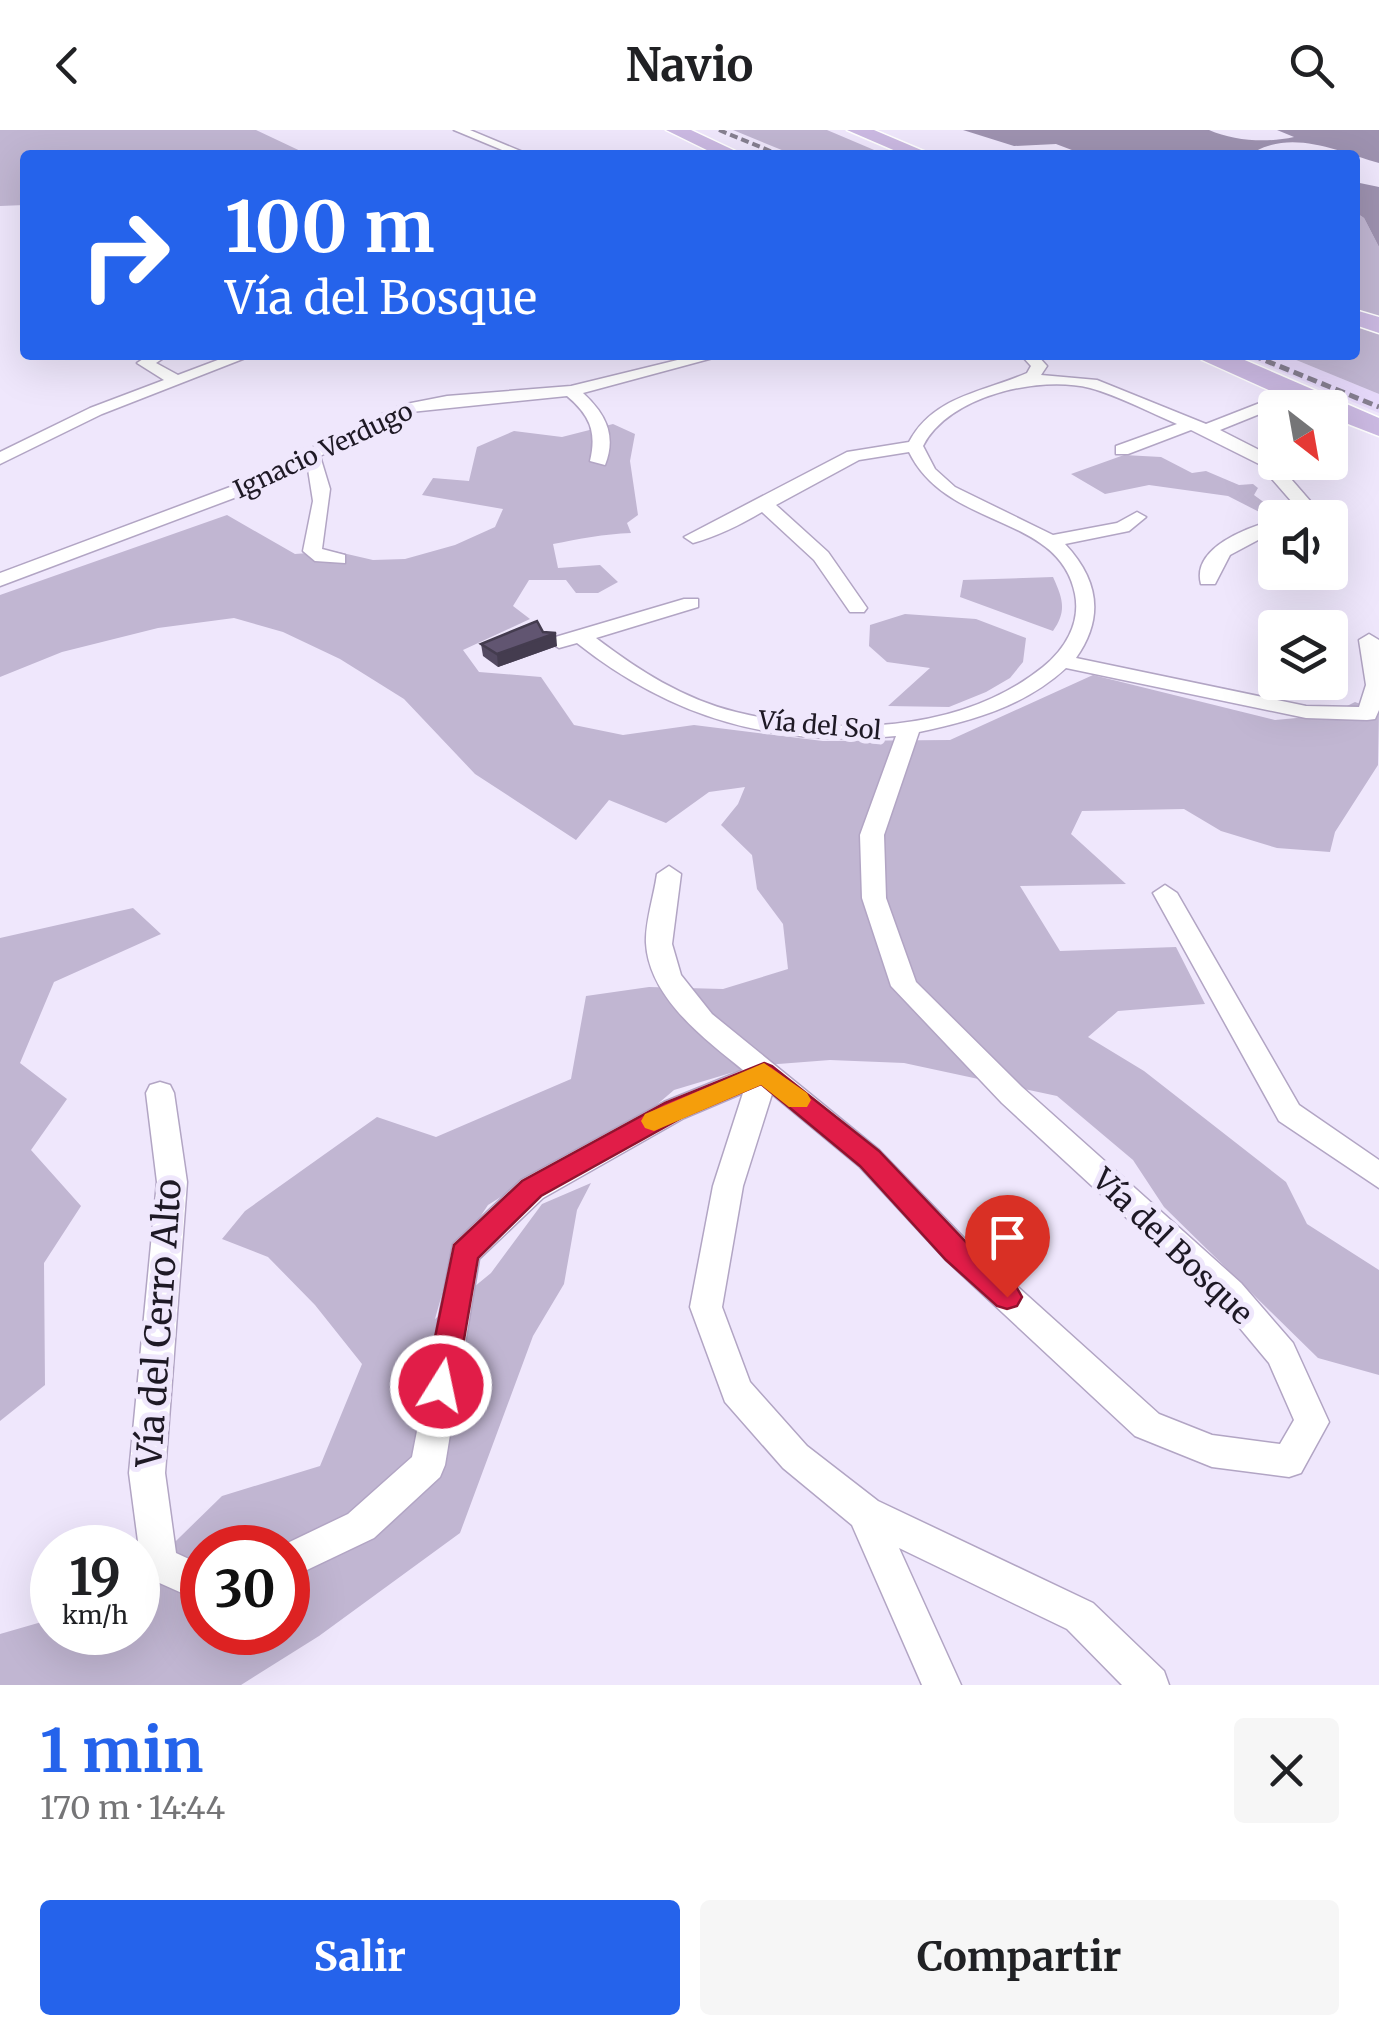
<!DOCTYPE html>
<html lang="es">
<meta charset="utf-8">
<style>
:root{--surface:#fff;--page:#f6f6f6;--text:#202124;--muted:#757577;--accent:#2563eb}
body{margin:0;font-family:Merriweather,serif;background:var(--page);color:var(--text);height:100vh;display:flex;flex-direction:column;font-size:38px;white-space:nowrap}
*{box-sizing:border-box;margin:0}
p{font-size:32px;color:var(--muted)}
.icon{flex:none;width:55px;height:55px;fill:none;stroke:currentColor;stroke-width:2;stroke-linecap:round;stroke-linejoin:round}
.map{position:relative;height:1555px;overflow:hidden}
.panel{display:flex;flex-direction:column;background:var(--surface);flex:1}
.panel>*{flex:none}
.guide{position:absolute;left:20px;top:20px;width:1340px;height:210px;border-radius:10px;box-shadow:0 10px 40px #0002;background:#2563eb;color:#fff;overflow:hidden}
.needle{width:65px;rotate:149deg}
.buttons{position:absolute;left:1258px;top:260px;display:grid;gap:20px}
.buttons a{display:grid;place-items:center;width:90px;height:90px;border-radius:10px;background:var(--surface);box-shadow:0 10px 40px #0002;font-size:50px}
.speed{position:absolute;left:30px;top:1395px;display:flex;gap:20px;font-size:50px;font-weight:700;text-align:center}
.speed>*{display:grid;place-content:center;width:130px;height:130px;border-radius:50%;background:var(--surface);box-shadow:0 10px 40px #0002;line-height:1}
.speed small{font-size:25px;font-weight:400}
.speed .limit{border:15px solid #d22;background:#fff;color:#111}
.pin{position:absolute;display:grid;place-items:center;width:85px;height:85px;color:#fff;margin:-102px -42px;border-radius:50% 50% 50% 0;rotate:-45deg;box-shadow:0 0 10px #0007}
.pin .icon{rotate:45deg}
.me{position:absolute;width:110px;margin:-55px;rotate:10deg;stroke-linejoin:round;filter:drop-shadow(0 0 8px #0008)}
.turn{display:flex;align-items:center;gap:35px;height:210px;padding:0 40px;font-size:45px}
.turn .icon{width:130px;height:130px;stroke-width:2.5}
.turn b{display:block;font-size:70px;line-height:85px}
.round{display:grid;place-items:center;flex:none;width:105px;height:105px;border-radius:10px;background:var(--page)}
.headline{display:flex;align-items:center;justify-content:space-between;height:170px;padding:0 40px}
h1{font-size:60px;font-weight:700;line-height:75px;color:var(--accent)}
.button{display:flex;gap:20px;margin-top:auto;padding:20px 40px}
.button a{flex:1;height:115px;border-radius:10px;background:var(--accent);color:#fff;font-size:40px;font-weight:700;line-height:115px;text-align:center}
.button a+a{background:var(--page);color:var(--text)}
header{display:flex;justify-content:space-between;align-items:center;height:130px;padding:0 40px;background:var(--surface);font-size:45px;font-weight:700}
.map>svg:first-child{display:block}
.built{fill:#e6d9fa}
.green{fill:#c1b6d2;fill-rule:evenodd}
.water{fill:#9e92b0}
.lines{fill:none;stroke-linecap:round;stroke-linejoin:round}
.minor-casing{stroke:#b2a5c4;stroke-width:3}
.primary-casing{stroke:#fff;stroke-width:3}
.minor{fill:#fff;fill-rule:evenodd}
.primary{fill:#cbb9e2;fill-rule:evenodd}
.rail-far1{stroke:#867f90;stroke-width:4;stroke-dasharray:8 4;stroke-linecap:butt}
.rail{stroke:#867f90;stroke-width:5;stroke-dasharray:10 5;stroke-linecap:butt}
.wall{fill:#534961}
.shaded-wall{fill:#443c4f}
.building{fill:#615571;stroke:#443c4f;stroke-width:2.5}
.route{fill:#e11d48;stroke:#92132f;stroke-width:2.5}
.slow{fill:#f59e0b}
.labels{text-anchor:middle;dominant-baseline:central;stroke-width:10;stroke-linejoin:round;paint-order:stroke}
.far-street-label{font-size:25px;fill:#1e1925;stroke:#efe7fc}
.street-label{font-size:30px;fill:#1e1925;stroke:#efe7fc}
.near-street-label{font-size:35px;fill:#1e1925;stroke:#efe7fc}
</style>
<header><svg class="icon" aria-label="back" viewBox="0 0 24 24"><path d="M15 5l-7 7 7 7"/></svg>Navio<svg class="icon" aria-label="search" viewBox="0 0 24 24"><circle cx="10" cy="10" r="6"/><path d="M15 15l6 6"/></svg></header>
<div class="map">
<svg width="1379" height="1555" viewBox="0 0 1379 1555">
<rect width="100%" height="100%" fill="#efe7fc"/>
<path class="built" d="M 1242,225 L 1284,225 L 1379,264 L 1379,283 Z"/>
<path class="green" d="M 0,0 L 256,0 L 309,25 L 25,25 L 25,75 L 0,76 Z
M 733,0 L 827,0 L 886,25 L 794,25 Z
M 1355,82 L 1364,88 L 1379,117 L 1379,264 L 1284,225 L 1355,225 Z
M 613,294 L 635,304 L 630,331 L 638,385 L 627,393 L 631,403 C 604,404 579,409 553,414 L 558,438 L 600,435 L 618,452 L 598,463 L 576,463 L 566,450 L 529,450 L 513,476 L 530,489 L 463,520 L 479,542 L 541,547 L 574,595 L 623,605 L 694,595 L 823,611 L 950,610 L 1093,545 L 1275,590 L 1329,585 L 1355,572 L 1379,581 L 1378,635 L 1335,702 L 1330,722 L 1277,718 L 1221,701 L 1184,679 L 1082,681 L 1071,704 L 1126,754 L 1020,756 L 1060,821 L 1176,817 L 1205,874 L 1118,881 L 1088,907 L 1144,941 L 1286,1052 L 1307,1094 L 1379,1140 L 1379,1245 L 1318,1228 L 1164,1077 L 1133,1030 L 1057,966 L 904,933 L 830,930 L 754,936 L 674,960 L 633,995 L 565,1027 L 488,1075 L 452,1129 L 435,1189 L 491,1143 L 542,1074 L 591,1053 L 577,1080 L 564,1154 L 533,1206 L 460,1403 L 319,1506 L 241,1555 L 0,1555 L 0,1504 L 52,1489 L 52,1502 L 138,1502 L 138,1448 L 222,1366 L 320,1336 L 362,1234 L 315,1175 L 268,1127 L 222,1109 L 245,1081 L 377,987 L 436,1007 L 571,949 L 586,866 L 649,857 L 723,859 L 788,839 L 783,794 L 757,759 L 752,725 L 721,695 L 738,674 L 745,657 L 709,662 L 666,693 L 609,670 L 576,710 L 475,644 L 404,569 L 340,529 L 283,502 L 234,488 L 158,498 L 62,522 L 0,547 L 0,465 L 227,385 L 295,424 L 334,421 L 373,430 L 405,429 L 455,415 L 495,397 L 503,379 L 422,365 L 433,348 L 469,351 L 477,317 L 514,301 L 562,307 ZM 202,1418 L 288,1418 L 288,1502 L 202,1502 Z
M 1124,325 L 1161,327 L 1192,343 L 1206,341 L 1239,355 L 1253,354 L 1258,358 L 1254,365 L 1284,387 L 1275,390 L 1228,366 L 1149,355 L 1105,364 L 1071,344 Z
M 1053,447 C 1063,469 1067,481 1053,501 L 960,467 L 963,450 Z
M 905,484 L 976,489 L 1026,508 L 1023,532 L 1010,548 L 986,562 L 949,577 L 888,576 L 930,538 L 887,532 L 869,516 L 870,495 Z
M 133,778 L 161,804 L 54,852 L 20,933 L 67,969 L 31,1020 L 81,1076 L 44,1133 L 45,1255 L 0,1291 L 0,808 Z"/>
<path class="water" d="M 963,0 L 1209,0 C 1234,11 1267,13 1294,7 L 1277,0 L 1379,0 L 1379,33 C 1340,22 1295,0 1256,21 L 1259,25 L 1085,25 L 1056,14 L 1014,16 Z
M 1355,52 L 1379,57 L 1379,117 L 1364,88 L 1355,82 Z"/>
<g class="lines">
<defs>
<path id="minor" d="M 454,0 L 470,0 L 530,25 L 514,25 Z
M 149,225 L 168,225 L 156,233 L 178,245 L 231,225 L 253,225 L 102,284 L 0,334 L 0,322 L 90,278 L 164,250 L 137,233 Z
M 698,225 L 724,225 L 583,263 C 605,283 617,305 605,335 L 590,331 C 597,302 590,285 567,266 L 411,282 L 320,326 L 330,359 L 322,419 L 345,425 L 345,433 L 315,431 L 303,421 L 313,371 L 307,333 L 242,365 L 0,456 L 0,443 L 230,357 L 401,275 L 447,266 L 571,256 Z
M 1021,225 L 1037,225 L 1047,236 L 1041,245 L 1097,250 L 1206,294 L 1275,267 L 1287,267 L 1287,273 L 1220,300 L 1271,326 L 1325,388 L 1306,388 L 1259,334 L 1191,300 L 1128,324 L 1116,324 L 1116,316 L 1177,294 C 1149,282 1119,266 1090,258 C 1039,245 948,266 923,316 L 935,339 L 955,357 L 1053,405 L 1117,393 L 1137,382 L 1146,387 L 1129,401 L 1065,414 C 1098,449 1105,487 1076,528 L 1306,576 L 1359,577 L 1366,555 L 1359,510 L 1369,504 L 1379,510 L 1379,580 L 1375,589 L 1367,590 L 1306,588 L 1066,538 C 1025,576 972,591 919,602 L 884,705 L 886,768 L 916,852 L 1022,957 L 1241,1153 L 1293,1213 L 1329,1292 L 1301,1343 L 1289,1347 L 1212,1337 L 1135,1306 L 946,1130 L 859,1036 L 772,964 L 743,1056 L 722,1177 L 750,1252 L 807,1316 L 878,1371 L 1093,1473 L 1164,1541 L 1169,1555 L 1122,1555 L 1067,1499 L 899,1418 L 961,1555 L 922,1555 L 852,1395 L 783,1338 L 725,1272 L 690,1177 L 713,1056 L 743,963 L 684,988 L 543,1068 L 479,1129 L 445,1335 L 440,1347 L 374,1408 L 288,1449 L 288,1418 L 277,1418 L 348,1384 L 412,1327 L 453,1114 L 521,1050 L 664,972 L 743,940 C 705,909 649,868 646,813 C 645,792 654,766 657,744 L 669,736 L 681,744 L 672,814 L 681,845 L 712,884 L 879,1020 L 968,1112 L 1159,1284 L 1212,1305 L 1280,1314 L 1294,1290 L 1269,1233 L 1219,1173 L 1002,973 L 891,856 L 862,768 L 860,705 L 896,606 C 775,617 673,589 577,513 L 559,518 L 549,512 L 552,508 L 684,469 L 698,469 L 698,477 L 596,508 C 638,540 683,569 736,582 C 835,606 960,604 1043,537 C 1064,520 1081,494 1075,464 C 1059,383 948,401 909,322 L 859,330 L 776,375 L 828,422 L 867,478 L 864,482 L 850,482 L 814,430 L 762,382 C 740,395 718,406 693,413 L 684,407 L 847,322 L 909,312 C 933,266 984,262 1027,243 L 1031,236 Z
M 1275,390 L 1275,401 L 1230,425 L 1215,454 L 1201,454 C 1191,418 1248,397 1275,390 Z
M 1165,755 L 1177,763 L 1299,975 L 1379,1030 L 1379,1058 L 1279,991 L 1153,763 Z
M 160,952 L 170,955 L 174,963 L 187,1052 L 165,1343 L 176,1423 L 202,1435 L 202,1472 L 146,1447 L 141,1434 L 129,1343 L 157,1052 L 146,963 L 150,955 Z"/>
<path id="primary" d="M 666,0 L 691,0 L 744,25 L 717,25 Z
M 847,0 L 874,0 L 933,25 L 905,25 Z
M 1355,180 L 1379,187 L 1379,203 L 1355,195 Z
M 1198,225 L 1233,225 L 1379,288 L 1379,306 L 1330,287 L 1330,278 L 1309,278 L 1202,230 Z"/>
</defs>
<use href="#minor" class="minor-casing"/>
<use href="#primary" class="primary-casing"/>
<use href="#minor" class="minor"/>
<use href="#primary" class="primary"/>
<path class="rail-far1" d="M 719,0 L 780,25"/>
<path class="rail" d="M 1252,225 L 1379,277"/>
</g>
<path class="wall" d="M 543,502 L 557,516 L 498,537 L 483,526 L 481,514 Z"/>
<path class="shaded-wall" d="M 556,503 L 557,516 L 498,537 L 497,524 Z"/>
<path class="building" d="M 537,491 L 543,502 L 556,503 L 497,524 L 481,514 Z"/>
<path class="route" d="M 764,933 L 772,936 L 879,1021 L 967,1113 L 1017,1158 L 1022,1167 L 1017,1176 L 1007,1179 L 997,1176 L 946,1130 L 860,1036 L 761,954 L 683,987 L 541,1066 L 478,1128 L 456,1256 L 452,1265 L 441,1269 L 430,1265 L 425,1256 L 454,1115 L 522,1051 L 665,973 Z"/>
<path class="slow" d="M 764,933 L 807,963 L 811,970 L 807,977 L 789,977 L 761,955 L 654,1001 L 645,998 L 641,991 L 645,984 Z"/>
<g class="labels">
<g class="far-street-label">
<text transform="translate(323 320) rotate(-25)">Ignacio Verdugo</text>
<text transform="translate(820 595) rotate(5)">Vía del Sol</text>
</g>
<g class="street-label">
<text transform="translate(1173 1116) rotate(44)">Vía del Bosque</text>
</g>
<g class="near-street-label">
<text transform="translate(159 1193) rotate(-86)">Vía del Cerro Alto</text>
</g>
</g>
</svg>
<div class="buttons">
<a><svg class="needle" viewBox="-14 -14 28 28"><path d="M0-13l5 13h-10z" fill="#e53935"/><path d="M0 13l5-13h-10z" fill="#757577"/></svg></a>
<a><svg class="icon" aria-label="sound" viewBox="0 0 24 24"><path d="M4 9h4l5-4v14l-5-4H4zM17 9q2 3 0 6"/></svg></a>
<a><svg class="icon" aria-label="layers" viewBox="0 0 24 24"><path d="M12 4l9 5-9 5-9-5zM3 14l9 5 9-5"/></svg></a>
</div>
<div class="speed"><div>19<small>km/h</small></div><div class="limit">30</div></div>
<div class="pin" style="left:1007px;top:1167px;background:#d93025"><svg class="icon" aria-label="arrive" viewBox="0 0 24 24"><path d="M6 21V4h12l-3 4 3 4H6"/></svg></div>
<svg class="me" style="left:441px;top:1256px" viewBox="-20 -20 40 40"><circle r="17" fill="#e11d48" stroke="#fff" stroke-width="3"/><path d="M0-11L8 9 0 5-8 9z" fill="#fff"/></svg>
<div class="guide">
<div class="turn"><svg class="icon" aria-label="right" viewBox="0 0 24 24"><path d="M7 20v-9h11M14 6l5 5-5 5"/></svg><div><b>100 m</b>Vía del Bosque</div></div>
</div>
</div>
<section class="panel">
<div class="headline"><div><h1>1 min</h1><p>170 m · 14:44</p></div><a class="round"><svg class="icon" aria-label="close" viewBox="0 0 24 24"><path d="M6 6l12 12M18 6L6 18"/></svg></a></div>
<div class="button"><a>Salir</a><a>Compartir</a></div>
</section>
